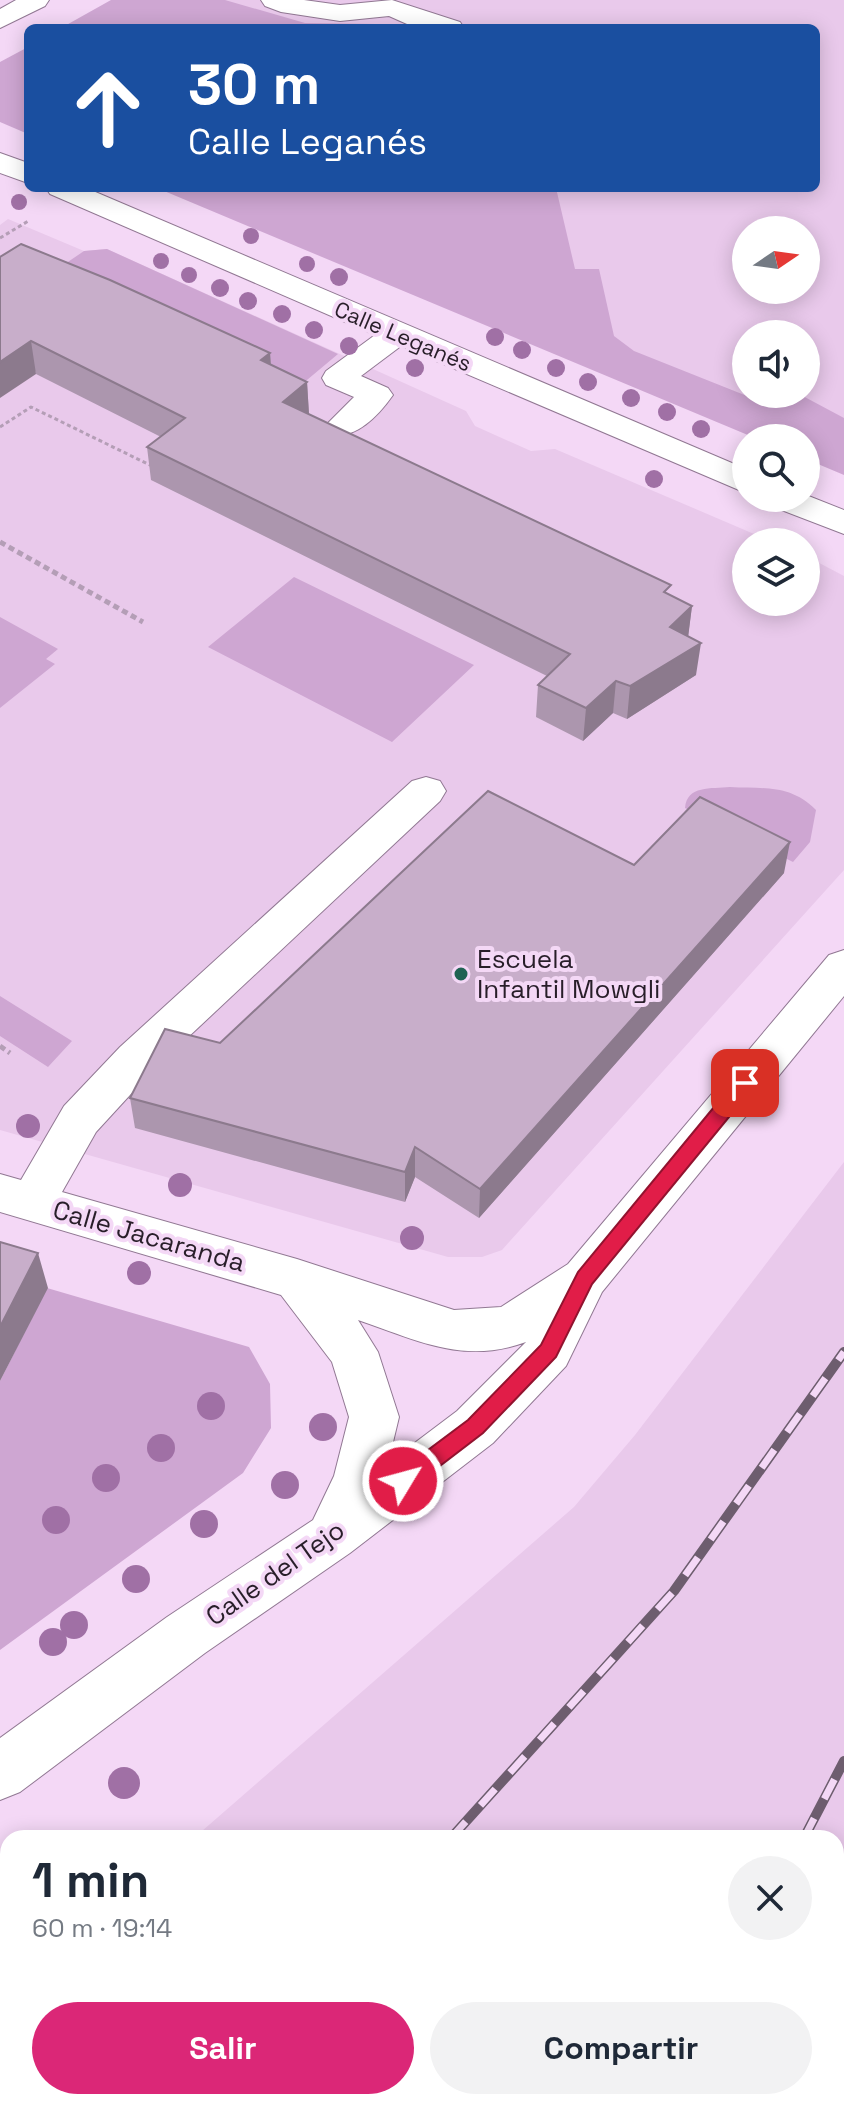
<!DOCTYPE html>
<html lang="es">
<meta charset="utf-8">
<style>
:root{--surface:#fff;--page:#f2f2f3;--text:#1f2937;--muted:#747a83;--accent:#db2777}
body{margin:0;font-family:"Space Grotesk",sans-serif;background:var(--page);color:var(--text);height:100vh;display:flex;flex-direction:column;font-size:30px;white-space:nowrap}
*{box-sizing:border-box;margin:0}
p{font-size:26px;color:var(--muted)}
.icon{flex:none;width:44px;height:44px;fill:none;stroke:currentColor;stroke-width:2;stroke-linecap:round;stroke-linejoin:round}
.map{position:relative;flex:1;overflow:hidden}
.drawer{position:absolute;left:0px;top:1830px;width:844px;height:280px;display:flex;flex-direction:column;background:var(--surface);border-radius:24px 24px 0 0;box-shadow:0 4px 20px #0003}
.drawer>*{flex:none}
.hud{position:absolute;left:24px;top:24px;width:796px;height:168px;border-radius:12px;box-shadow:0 4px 20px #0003;background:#1a4fa0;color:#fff;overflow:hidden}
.needle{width:52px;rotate:77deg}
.tools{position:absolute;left:732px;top:216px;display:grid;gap:16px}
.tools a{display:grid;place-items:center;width:88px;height:88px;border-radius:50%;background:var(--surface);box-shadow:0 4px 20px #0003;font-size:40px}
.pin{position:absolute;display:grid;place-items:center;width:68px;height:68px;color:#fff;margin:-34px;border-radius:16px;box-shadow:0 4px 12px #0006}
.me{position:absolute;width:88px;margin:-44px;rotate:53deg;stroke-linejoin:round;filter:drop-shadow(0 0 6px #0008)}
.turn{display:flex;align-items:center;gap:28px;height:168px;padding:0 32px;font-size:36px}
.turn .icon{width:104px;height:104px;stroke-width:2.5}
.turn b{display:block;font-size:56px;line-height:68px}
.round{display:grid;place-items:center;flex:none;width:84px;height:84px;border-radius:42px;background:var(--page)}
.headline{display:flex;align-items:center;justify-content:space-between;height:136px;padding:0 32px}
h1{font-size:48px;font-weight:700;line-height:60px}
.primary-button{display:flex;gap:16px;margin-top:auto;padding:16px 32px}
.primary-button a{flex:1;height:92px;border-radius:48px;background:var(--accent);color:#fff;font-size:32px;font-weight:700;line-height:92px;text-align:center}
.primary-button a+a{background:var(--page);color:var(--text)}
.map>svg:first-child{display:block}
.built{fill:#e9c9eb;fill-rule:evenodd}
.green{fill:#cea6d2}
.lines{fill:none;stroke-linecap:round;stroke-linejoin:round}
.minor-casing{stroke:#917893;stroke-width:2}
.path-far1{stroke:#b49eb6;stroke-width:3;stroke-dasharray:4 3;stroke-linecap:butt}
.path{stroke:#b49eb6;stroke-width:5;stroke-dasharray:6 4;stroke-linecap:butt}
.minor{fill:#fff;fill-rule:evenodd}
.rail-casing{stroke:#6d5d6e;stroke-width:10}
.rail{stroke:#f4d8f6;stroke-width:7;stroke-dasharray:22;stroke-linecap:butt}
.tree{fill:#a070a5}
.wall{fill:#ac96ae}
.shaded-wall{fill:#8c7a8d}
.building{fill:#c8aeca;stroke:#8c7a8d;stroke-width:2}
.route{fill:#e11d48;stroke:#92132f;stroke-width:2}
.poi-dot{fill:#206353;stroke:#f4d8f6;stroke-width:3}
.labels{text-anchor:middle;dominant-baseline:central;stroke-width:8;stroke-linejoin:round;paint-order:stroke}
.far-street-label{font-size:22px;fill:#281e29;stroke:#f4d8f6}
.poi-label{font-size:26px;fill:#281e29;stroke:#f4d8f6;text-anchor:start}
.street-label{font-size:26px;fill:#281e29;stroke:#f4d8f6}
</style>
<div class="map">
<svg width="844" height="2110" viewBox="0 0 844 2110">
<rect width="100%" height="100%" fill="#f4d8f6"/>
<path class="built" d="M 157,0 L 844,0 L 844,474 L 806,438 L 179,188 L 816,188 L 816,28 L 107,28 ZM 746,230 L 806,230 L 806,290 L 746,290 ZM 746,334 L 806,334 L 806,394 L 746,394 Z
M 8,219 L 84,251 L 107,249 L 466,411 L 475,426 L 531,451 L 555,449 L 773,542 L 746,542 L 746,602 L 806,602 L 806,556 L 844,576 L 844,870 L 502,1250 L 482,1257 L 448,1257 L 0,1130 L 0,225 Z
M 844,1162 L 844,2110 L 0,2110 L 0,1988 L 8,1982 L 8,2102 L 836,2102 L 836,1838 L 194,1838 L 574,1507 L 635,1435 Z"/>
<path class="green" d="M 111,0 L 225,0 L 305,23 L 375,24 L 398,28 L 61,28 Z
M 28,47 L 28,134 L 0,122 L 0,62 Z
M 157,188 L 556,188 L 575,269 L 599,269 L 614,336 L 634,351 L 752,398 L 799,394 L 844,418 L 844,475 L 806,459 L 806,438 L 755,438 Z
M 107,249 L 338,354 L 301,385 L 56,270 L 84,251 Z
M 294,577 L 474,665 L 392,742 L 208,647 Z
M 0,617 L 58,649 L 46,659 L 55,664 L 0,708 Z
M 730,787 C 765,789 790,784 816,810 L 810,842 L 793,862 L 685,808 C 687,785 711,789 730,787 Z
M 0,996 L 72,1041 L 48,1067 L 0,1036 Z
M 47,1288 L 249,1347 L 270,1384 L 271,1428 L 243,1473 L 0,1650 L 0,1381 Z"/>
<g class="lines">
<defs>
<path id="minor" d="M 16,0 L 49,0 L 45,6 L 0,28 L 0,9 Z
M 261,0 L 304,0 L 340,5 L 392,0 L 460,22 L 464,28 L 416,28 L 389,16 L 340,21 L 281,12 L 265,6 Z
M 0,153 L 28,163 L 28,183 L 0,173 Z
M 46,188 L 86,188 L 746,469 L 746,493 L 401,346 L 361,376 L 388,388 L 393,395 C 379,415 355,441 329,434 L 324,427 L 354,397 L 326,385 L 322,378 L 326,371 L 375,335 L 50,194 Z
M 806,495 L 844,510 L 844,534 L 771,506 L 766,498 L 806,498 Z
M 426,777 L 440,781 L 446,791 L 440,801 L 152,1071 L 96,1132 L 62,1192 L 297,1259 L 454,1310 L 501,1307 L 568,1264 L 829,955 L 844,950 L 844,996 L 602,1292 L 566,1366 L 493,1443 L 350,1553 L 205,1653 L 20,1792 L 0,1800 L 0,1738 L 167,1617 L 313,1520 L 334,1476 L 349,1417 L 332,1362 L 281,1295 L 0,1212 L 0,1174 L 21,1180 L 64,1106 L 120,1047 L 412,781 ZM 358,1320 C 417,1340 463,1365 526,1342 L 457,1411 L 388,1463 L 399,1417 L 378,1352 Z"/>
</defs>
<use href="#minor" class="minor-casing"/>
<path class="path-far1" d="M 0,238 L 30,220
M 0,427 L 31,407 L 154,467"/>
<path class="path" d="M 0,542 L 143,622
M 0,1046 L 10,1053"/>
<use href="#minor" class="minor"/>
<defs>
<path id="rail" d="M 451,1838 L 674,1591 L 844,1352
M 804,1838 L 844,1761
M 836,1905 L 844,1890
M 836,2018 L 844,2003
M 165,2110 L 174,2102
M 665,2110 L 669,2102
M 725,2110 L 729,2102
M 787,2110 L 792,2102"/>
</defs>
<use href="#rail" class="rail-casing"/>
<use href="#rail" class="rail"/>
</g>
<g class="tree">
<circle cx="19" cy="202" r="8"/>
<circle cx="251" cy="236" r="8"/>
<circle cx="161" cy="261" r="8"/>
<circle cx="307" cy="264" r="8"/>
<circle cx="189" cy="275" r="8"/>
<circle cx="339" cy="277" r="9"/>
<circle cx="220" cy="288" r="9"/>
<circle cx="248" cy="301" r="9"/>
<circle cx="282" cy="314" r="9"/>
<circle cx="314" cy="330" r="9"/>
<circle cx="495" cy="337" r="9"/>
<circle cx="349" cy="346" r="9"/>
<circle cx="522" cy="350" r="9"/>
<circle cx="415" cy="368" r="9"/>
<circle cx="556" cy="368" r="9"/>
<circle cx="588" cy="382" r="9"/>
<circle cx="631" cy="398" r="9"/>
<circle cx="667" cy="412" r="9"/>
<circle cx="701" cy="429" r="9"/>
<circle cx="654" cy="479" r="9"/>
<circle cx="28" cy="1126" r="12"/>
<circle cx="180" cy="1185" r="12"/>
<circle cx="412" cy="1238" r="12"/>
<circle cx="139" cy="1273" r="12"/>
<circle cx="211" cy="1406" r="14"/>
<circle cx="323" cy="1427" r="14"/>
<circle cx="161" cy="1448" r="14"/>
<circle cx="106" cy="1478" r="14"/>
<circle cx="285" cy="1485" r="14"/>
<circle cx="56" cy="1520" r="14"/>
<circle cx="204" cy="1524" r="14"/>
<circle cx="136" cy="1579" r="14"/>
<circle cx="74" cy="1625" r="14"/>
<circle cx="53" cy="1642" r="14"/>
<circle cx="124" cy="1783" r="16"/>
</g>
<path class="wall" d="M 0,257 L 270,353 L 271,365 L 307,382 L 309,414 L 692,606 L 688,636 L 696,675 L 627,719 L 613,713 L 583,741 L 536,717 L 538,685 L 547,676 L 151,480 L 147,447 L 161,437 L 36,374 Z
M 634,865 L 784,873 L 479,1218 L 415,1177 L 405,1202 L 135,1128 L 130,1098 L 220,1043 Z"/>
<path class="shaded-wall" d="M 31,341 L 36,374 L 0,398 L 0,362 Z
M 270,353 L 272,385 L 261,360 Z
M 307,382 L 309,415 L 283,402 Z
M 692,606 L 688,638 L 670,627 Z
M 701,643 L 696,675 L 627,719 L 630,686 Z
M 616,681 L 613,713 L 583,741 L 586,708 Z
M 790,842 L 784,873 L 479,1218 L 480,1189 Z
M 415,1147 L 415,1177 L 405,1202 L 405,1172 Z
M 38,1253 L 48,1288 L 0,1381 L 0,1327 Z"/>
<path class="building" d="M 21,244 L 110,280 L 270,353 L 261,360 L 307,382 L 283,402 L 671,585 L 664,592 L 692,606 L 670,627 L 701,643 L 630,686 L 616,681 L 586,708 L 538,685 L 570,654 L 147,447 L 185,418 L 31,341 L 0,362 L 0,257 Z
M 488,791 L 634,865 L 700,797 L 790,842 L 480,1189 L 415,1147 L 405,1172 L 130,1098 L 165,1029 L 220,1043 Z
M 0,1242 L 38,1253 L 0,1327 Z"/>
<path class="route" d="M 745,1076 L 752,1078 L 754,1083 L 752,1089 L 592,1284 L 556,1357 L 483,1433 L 411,1488 L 403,1491 L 396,1488 L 393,1481 L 396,1474 L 468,1420 L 541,1345 L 578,1272 L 738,1078 Z"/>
<circle class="poi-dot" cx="461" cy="974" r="8"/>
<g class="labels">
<g class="far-street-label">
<text transform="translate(403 336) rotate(23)">Calle Leganés</text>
</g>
<g class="poi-label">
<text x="477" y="959">Escuela<tspan x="477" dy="30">Infantil Mowgli</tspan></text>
</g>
<g class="street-label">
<text transform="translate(149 1236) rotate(16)">Calle Jacaranda</text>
<text transform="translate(275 1573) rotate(-35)">Calle del Tejo</text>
</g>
</g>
</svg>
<div class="tools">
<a><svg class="needle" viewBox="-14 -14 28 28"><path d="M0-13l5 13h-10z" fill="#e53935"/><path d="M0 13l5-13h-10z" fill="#747a83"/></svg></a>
<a><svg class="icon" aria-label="sound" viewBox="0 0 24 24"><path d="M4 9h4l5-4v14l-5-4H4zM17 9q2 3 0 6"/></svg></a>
<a><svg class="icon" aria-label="search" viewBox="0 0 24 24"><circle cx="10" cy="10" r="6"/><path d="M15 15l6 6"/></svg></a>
<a><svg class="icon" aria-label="layers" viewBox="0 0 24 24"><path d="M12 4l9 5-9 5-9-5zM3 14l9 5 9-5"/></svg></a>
</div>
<div class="pin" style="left:745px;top:1083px;background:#d93025"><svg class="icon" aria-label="arrive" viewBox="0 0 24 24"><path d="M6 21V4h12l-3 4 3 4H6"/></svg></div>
<svg class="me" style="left:403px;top:1481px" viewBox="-20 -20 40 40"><circle r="17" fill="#e11d48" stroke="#fff" stroke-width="3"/><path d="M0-11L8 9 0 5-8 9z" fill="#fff"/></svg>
<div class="hud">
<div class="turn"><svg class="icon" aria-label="ahead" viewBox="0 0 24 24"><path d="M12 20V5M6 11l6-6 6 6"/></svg><div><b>30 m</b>Calle Leganés</div></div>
</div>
<section class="drawer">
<div class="headline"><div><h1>1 min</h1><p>60 m · 19:14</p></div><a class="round"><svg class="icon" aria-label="close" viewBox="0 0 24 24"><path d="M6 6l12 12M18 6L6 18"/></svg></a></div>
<div class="primary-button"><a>Salir</a><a>Compartir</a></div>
</section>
</div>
